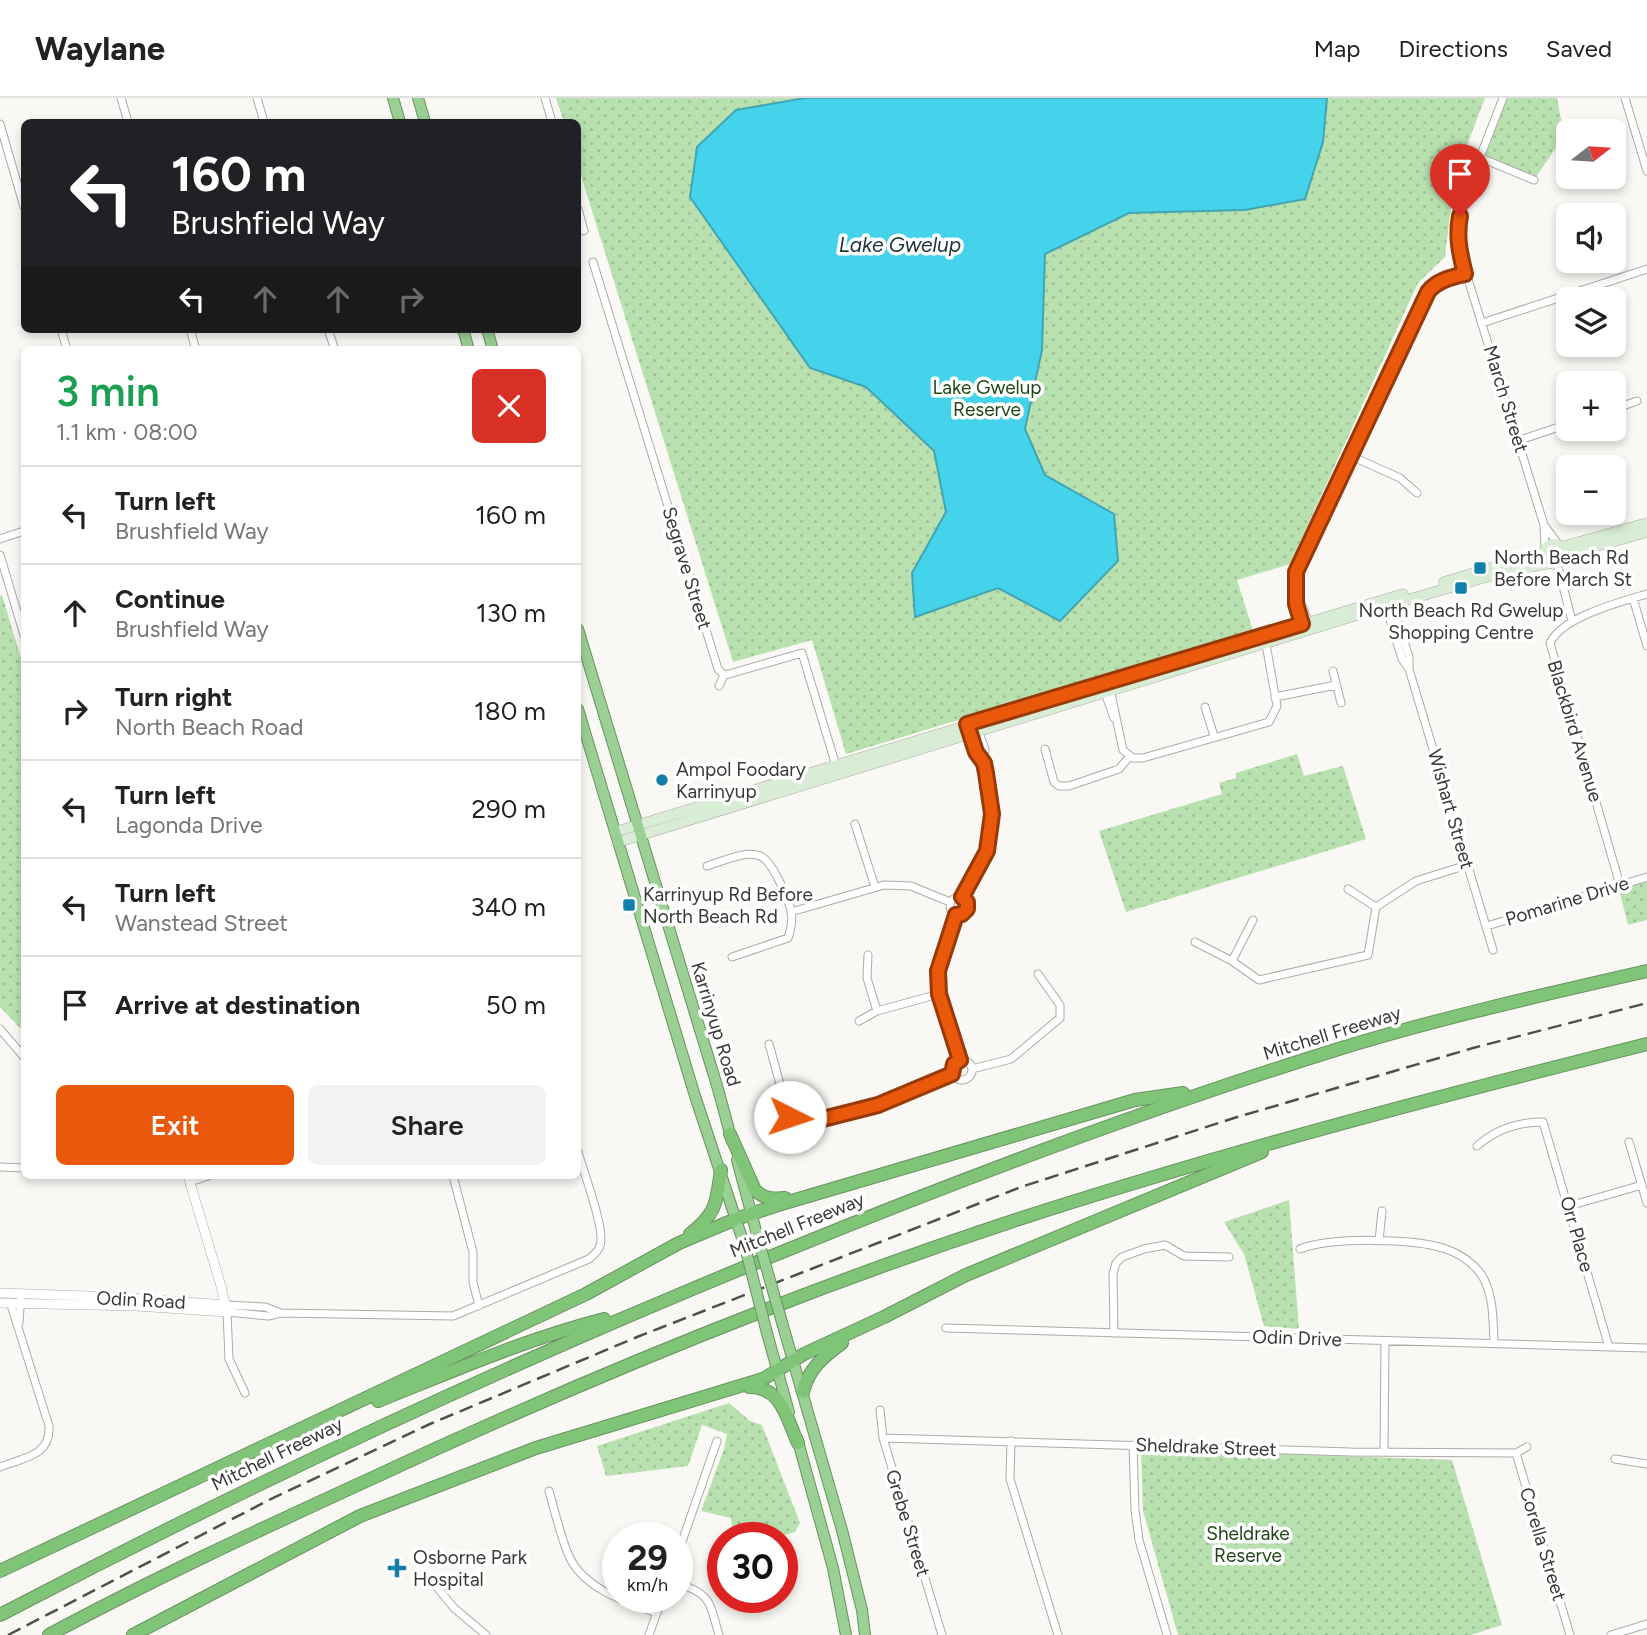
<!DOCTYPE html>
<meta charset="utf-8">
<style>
:root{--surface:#fff;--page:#f2f2f2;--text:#222;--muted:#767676;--line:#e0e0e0;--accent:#ea580c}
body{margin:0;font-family:Figtree,sans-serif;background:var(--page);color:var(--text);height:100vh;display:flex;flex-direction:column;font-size:26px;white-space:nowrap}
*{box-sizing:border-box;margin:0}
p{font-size:23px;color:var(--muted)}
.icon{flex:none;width:38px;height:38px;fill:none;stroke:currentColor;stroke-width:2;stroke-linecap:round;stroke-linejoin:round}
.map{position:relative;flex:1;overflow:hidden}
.details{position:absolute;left:21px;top:248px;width:560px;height:833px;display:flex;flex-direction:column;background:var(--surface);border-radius:10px;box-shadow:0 4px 10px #0003}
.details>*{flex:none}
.guide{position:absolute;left:21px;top:21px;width:560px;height:214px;border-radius:10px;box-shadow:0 4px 10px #0003;background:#202124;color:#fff;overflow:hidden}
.needle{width:46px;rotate:73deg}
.controls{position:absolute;left:1556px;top:21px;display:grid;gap:14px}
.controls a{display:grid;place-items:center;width:70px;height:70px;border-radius:10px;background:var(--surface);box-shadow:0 4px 10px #0003;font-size:35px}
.speed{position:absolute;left:602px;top:1424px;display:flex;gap:14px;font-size:35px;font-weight:700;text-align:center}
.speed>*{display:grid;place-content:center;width:91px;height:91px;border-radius:50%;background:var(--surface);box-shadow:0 4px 10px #0003;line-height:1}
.speed small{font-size:18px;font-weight:400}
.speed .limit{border:10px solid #d22;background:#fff;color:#111}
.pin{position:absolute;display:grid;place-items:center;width:60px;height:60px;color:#fff;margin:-72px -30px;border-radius:50% 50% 50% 0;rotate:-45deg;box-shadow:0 0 7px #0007}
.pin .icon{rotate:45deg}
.me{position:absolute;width:77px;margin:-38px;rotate:94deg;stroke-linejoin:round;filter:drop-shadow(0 0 5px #0008)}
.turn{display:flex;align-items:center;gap:24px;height:147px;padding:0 35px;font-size:32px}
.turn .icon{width:91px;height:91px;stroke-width:2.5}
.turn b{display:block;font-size:49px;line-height:60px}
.lanes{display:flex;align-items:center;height:66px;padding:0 35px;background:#0003;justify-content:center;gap:35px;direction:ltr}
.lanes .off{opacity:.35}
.round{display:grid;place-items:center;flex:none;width:74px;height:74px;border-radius:10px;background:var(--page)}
.head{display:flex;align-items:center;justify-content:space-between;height:119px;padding:0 35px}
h1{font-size:42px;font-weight:600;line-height:52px;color:#1e9e55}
.cta{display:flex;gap:14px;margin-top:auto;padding:14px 35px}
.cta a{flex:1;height:80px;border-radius:10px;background:var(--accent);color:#fff;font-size:28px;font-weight:600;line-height:80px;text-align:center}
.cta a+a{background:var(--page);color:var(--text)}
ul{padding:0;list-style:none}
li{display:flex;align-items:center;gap:21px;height:98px;padding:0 35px;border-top:2px solid var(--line)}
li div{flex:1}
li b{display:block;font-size:26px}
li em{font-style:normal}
header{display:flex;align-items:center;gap:42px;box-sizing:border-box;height:98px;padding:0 35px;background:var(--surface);border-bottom:2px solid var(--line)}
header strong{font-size:33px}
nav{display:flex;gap:38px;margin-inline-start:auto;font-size:24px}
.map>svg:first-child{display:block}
.grass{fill:url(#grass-dots)}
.water{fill:#44d3ea;stroke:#41a5b4;stroke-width:2}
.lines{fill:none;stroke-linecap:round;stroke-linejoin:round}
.minor-casing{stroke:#adaba7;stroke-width:9}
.tertiary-casing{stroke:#adaba7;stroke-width:10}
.secondary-casing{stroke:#adaba7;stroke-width:11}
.trunk-casing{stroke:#679361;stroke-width:12}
.motorway-casing{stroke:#679361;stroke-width:14}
.minor{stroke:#fff;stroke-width:7}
.tertiary{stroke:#fff;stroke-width:9}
.secondary{stroke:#d9edd6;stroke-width:10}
.trunk{stroke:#9ad093;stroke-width:10}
.motorway{stroke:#80c478;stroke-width:12}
.rail{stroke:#4f4f4c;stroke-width:2.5;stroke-dasharray:14 7;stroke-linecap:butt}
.trunk-bridge-casing{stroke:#679361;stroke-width:12;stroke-linecap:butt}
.trunk-bridge{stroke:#9ad093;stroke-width:10}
.route-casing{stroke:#983908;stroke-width:18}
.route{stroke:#ea580c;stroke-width:12}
.poi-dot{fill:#1281a9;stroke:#fff;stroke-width:2.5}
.labels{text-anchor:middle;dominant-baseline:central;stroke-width:7;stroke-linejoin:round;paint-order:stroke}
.park-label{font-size:19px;fill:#1f4715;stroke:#fff}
.street-label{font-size:19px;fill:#393937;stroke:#fff}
.poi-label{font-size:19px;fill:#393937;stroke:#fff;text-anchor:start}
.water-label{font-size:21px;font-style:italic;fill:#1d3439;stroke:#fff}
</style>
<header>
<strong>Waylane</strong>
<nav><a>Map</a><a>Directions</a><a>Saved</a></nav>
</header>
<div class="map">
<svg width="1647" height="1537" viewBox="0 0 1647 1537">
<defs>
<pattern id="grass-dots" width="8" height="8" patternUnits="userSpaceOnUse" patternTransform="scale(1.75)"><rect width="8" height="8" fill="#b9e1af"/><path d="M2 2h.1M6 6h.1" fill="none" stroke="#a0c297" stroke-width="1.8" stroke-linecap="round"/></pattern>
</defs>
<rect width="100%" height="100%" fill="#faf8f4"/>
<path class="grass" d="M 556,0 L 1485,0 L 1454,81 L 1445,159 L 1418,185 L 1290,466 L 1237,482 L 1253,533 L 846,656 L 812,542 L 733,564 L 578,68 L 578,24 L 564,24 Z
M 1505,0 L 1557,0 L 1564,38 L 1536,79 L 1485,57 Z
M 2,497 L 24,570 L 24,929 L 20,930 L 0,909 L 0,498 Z
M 1297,656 L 1304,678 L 1343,668 L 1366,741 L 1126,814 L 1099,733 L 1222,696 L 1219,685 L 1236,680 L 1236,675 Z
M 1647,784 L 1647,822 L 1628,827 L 1619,791 Z
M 1289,1102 L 1299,1231 L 1264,1228 L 1244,1156 L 1224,1124 Z
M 729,1305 L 750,1323 L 762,1327 L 800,1425 L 795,1434 C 774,1440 754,1444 733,1435 L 731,1420 L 701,1413 L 724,1351 L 727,1336 L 702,1327 L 688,1368 L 606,1378 L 597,1348 Z
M 1141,1351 L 1452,1362 L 1502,1527 L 1471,1537 L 1178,1537 L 1143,1413 Z"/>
<path class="water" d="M 805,0 L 1327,0 L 1323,44 L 1305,101 L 1245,112 L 1129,115 L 1045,156 L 1042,252 L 1025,331 L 1045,377 L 1114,416 L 1118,463 L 1060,523 L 998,490 L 915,519 L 912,475 L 946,414 L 934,353 L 866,289 L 810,270 L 690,99 L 697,49 L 736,12 Z"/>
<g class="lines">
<defs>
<path id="minor" d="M 121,0 L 128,24
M 257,0 L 264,24
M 545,0 L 552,24
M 1503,0 L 1463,103 L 1457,133 L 1459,152 L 1544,427 L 1558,446
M 1625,0 L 1647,73
M 0,26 L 24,109
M 1481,60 L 1534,82
M 578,111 L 584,133
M 593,164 L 718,571 L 724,577 L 729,576 L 802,555 L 837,671
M 1482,225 L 1647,171
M 61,231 L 67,252
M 190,231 L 196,252
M 328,231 L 335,252
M 1614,311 L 1637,303
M 1520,342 L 1568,326
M 1351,358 L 1400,380 L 1417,395
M 1544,428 L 1545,451
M 0,441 L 24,433
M 0,457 L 24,537
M 1557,465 L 1572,523
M 1298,498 L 1296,506 L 1303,531
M 1633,500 L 1647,548
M 1392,504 L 1409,559 L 1409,570
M 1385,505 L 1402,561 L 1409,571 L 1493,852
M 1310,528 L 1295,489 L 1296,474 L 1428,194 C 1436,183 1451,179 1465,176
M 1333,573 L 1341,605
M 719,588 L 724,577
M 1110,591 L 1123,652 L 1133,660 L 1143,660 L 1269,624 L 1277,608 L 1265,541
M 1104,592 L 1114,620
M 1275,599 L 1336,587
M 1205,609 L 1214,638
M 978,632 L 985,651 L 984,664
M 1045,651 L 1054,684 L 1059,688 L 1069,688 L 1119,671 L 1129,659
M 855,726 L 875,789
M 707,768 C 721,764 745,752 760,758 C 772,762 788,800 791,813 C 793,822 791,831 788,840 L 732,859
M 1620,787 L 1550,545 C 1562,519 1620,504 1647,496
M 1348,791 L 1376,809
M950 808a9 9 0 1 1 18 0a9 9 0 1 1-18 0Z
M 962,799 L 987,753 L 992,716 L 986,675 L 983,665 L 976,654 L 968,633
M 791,814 L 884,787 L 911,788 L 950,804
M 956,817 L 938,873 L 939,896 L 960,962
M 1487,828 L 1647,779
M 1195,844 L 1232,863 L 1259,882 L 1368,857 L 1376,809 L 1416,783 L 1467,767
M 868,857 L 867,880 L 877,913
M 1232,863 L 1253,822
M 859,923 L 877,913 L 939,896
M 0,931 L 24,959
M 769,946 L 788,1015 L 792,1022 L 799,1025 L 878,1007 L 952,976
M952 972a10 10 0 1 1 20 0a10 10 0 1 1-20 0Z
M 972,971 L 1011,961 L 1060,920 L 1060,907 L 1038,876
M 1629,1044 L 1647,1105
M 1477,1048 C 1495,1032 1518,1024 1543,1024 L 1609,1249
M 0,1069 L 24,1070
M 453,1078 L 473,1154 L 473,1184 L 479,1208
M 190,1084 L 208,1078
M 1569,1108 L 1642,1087
M 1379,1143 L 1382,1113
M 1300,1151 C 1331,1139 1415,1140 1446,1151 C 1460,1156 1472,1164 1481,1176 C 1494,1196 1493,1223 1494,1245
M 225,1207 L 265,1209 L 281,1215
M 19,1225 L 21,1196
M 946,1230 L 1647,1250
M 1114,1235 L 1113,1176 L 1116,1165 L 1122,1159 L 1144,1151 L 1165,1147 L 1184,1158 L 1229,1159
M 245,1295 L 229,1261 L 227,1214 L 268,1218 L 281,1215 L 453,1218 L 589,1161 C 593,1157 598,1154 600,1148 C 606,1132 583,1073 578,1054
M 880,1312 L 883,1340 L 942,1537
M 883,1340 L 1351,1354 L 1516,1355 L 1527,1349
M 1011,1343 L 1010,1381 L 1058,1537
M 1133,1347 L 1135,1412 L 1139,1442 L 1167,1537
M 1384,1354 L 1385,1243
M 1516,1355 L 1570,1537
M 1615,1361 L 1647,1366
M 0,1369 C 23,1360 51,1358 49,1328 L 10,1204
M 549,1393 C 555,1414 560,1436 568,1456 C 582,1490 625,1504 657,1515
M 677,1458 L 717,1343
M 677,1485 C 712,1496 709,1504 719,1537
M 436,1488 L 454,1510 L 486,1537
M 649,1537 L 662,1500
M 1611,1537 L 1647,1526"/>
<path id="tertiary" d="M 0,1195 L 118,1199 L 225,1207
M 0,1205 L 136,1208 L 227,1214 L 221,1188 L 188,1078"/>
<path id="secondary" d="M1544 456a10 10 0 1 1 20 0a10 10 0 1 1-20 0Z
M 1561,449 L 1647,425
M 1562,462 L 1579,453 L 1647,434
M 1444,484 L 1544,454
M 615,734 L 1403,496
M 618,744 L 1386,508 L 1500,475 L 1550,465"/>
<path id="trunk" d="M 393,0 L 400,24
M 418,0 L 425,24
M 463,231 L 469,252
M 487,231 L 493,252
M 578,531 L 718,991 L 732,1043
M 578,611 L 695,998 L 745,1149
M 737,1062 L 759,1144
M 783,1228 L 842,1432 L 862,1512 L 865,1537
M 767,1235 L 789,1314
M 797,1340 L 833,1470 L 846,1537"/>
<path id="motorway" d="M 730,1036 L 755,1092 C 764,1101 774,1101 785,1100
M 690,1136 C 718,1114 716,1104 721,1072
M 749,1289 C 782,1289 786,1319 798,1345
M 803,1294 C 809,1270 823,1259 842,1245
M 378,1303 C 453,1273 526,1241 604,1221
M 0,1473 L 586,1196 L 679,1145 L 736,1121 L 778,1107 L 1135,1002 L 1183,995
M 0,1517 C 258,1382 522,1259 792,1150 C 974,1076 1157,1007 1345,949 C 1444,919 1546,896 1647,873
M 49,1537 C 153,1481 259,1432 366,1383 C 578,1284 796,1194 1019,1121 C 1226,1054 1436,999 1647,946
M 133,1537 L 360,1418 L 536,1350 L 763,1281 L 804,1256 L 884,1219 L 966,1177 L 1262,1054"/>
</defs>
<use href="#minor" class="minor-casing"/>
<use href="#tertiary" class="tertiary-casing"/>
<use href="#secondary" class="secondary-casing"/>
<use href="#trunk" class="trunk-casing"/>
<use href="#motorway" class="motorway-casing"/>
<use href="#minor" class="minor"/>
<use href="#tertiary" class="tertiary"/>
<use href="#secondary" class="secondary"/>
<use href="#trunk" class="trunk"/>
<use href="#motorway" class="motorway"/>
<path class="rail" d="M 8,1537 L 269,1402 L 430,1326 L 637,1239 L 1021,1089 L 1234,1020 L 1473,950 L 1647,905"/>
<defs>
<path id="trunk-bridge" d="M 759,1144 L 783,1228
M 745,1149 L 767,1235"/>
</defs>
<use href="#trunk-bridge" class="trunk-bridge-casing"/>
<use href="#trunk-bridge" class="trunk-bridge"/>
</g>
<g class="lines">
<defs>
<path id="route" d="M 790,1019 L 799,1025 L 807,1025 L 878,1007 L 952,976 L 954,966 L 960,962 L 939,896 L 938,873 L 956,817 L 962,816 L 967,811 L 967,804 L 962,799 L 987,753 L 992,716 L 986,675 L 984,665 L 976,654 L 967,626 L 1302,526 L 1296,506 L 1296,474 L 1428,194 C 1436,183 1451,179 1465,176 C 1460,156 1456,139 1460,118"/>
</defs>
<use href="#route" class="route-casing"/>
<use href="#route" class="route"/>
</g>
<g class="poi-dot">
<rect x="1473" y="463" width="14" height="14" rx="3.5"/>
<rect x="1454" y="483" width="14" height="14" rx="3.5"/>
<circle cx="662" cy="682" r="7"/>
<rect x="622" y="800" width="14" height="14" rx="3.5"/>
<path d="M393.5 1459.5h7v7h7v7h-7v7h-7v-7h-7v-7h7z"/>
</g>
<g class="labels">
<g class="park-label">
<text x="987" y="289">Lake Gwelup<tspan x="987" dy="22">Reserve</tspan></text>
<text x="1248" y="1435">Sheldrake<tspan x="1248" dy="22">Reserve</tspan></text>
</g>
<g class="street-label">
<text transform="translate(1506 301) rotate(73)">March Street</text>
<text transform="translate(687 470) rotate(73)">Segrave Street</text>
<text transform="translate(1575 633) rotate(73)">Blackbird Avenue</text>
<text transform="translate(1451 711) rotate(74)">Wishart Street</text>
<text transform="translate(1567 803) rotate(-17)">Pomarine Drive</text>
<text transform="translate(716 926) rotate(73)">Karrinyup Road</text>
<text transform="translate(1332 935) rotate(-17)">Mitchell Freeway</text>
<text transform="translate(797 1127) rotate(-22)">Mitchell Freeway</text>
<text transform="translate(1577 1136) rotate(74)">Orr Place</text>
<text transform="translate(141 1202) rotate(3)">Odin Road</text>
<text transform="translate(1297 1240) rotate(2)">Odin Drive</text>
<text transform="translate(1206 1349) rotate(2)">Sheldrake Street</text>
<text transform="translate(277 1356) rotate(-26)">Mitchell Freeway</text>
<text transform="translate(908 1425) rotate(73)">Grebe Street</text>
<text transform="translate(1543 1446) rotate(73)">Corella Street</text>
</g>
<g class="poi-label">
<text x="1494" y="459">North Beach Rd<tspan x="1494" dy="22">Before March St</tspan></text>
<text x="1461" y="512" text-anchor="middle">North Beach Rd Gwelup<tspan x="1461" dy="22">Shopping Centre</tspan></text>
<text x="676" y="671">Ampol Foodary<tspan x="676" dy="22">Karrinyup</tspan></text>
<text x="643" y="796">Karrinyup Rd Before<tspan x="643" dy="22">North Beach Rd</tspan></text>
<text x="413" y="1459">Osborne Park<tspan x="413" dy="22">Hospital</tspan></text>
</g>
<g class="water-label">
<text x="900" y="146">Lake Gwelup</text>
</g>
</g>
</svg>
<div class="controls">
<a><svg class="needle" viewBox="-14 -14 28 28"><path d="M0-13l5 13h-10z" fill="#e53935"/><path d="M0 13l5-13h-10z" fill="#767676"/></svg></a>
<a><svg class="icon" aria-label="sound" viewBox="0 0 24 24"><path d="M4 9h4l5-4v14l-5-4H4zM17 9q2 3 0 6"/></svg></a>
<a><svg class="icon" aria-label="layers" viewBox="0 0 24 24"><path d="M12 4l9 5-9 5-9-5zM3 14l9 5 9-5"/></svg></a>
<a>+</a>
<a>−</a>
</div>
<div class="speed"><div>29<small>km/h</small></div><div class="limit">30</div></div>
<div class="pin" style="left:1460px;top:118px;background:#d93025"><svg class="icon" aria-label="arrive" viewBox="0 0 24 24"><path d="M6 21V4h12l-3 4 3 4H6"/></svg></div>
<svg class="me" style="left:790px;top:1019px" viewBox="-20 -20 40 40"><circle r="19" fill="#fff"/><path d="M0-13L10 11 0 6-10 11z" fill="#ea580c"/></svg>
<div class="guide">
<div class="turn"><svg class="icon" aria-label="left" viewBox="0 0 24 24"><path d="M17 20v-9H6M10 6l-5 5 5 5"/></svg><div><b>160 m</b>Brushfield Way</div></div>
<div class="lanes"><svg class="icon" aria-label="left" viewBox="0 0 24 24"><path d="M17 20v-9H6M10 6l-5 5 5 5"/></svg><svg class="icon off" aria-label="ahead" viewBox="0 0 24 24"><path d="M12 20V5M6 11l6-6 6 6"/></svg><svg class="icon off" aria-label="ahead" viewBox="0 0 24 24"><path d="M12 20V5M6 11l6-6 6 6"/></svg><svg class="icon off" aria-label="right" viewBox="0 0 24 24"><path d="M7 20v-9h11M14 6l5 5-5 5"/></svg></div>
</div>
<section class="details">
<div class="head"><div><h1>3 min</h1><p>1.1 km · 08:00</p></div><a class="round" style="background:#d93025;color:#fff"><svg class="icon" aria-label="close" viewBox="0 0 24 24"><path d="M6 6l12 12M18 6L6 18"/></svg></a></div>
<ul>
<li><svg class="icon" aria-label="left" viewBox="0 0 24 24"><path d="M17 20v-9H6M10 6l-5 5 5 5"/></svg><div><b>Turn left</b><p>Brushfield Way</p></div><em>160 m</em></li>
<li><svg class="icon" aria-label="ahead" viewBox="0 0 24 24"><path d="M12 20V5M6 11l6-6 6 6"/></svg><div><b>Continue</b><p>Brushfield Way</p></div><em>130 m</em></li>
<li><svg class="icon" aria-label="right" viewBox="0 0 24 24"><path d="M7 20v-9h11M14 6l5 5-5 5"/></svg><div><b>Turn right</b><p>North Beach Road</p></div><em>180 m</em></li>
<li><svg class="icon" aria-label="left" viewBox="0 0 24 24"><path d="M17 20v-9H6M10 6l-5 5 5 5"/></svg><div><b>Turn left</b><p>Lagonda Drive</p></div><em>290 m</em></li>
<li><svg class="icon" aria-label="left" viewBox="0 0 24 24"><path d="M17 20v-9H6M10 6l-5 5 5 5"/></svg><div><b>Turn left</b><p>Wanstead Street</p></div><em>340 m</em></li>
<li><svg class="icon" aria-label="arrive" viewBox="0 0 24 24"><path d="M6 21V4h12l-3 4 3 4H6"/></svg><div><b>Arrive at destination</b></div><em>50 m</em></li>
</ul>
<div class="cta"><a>Exit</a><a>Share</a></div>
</section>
</div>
